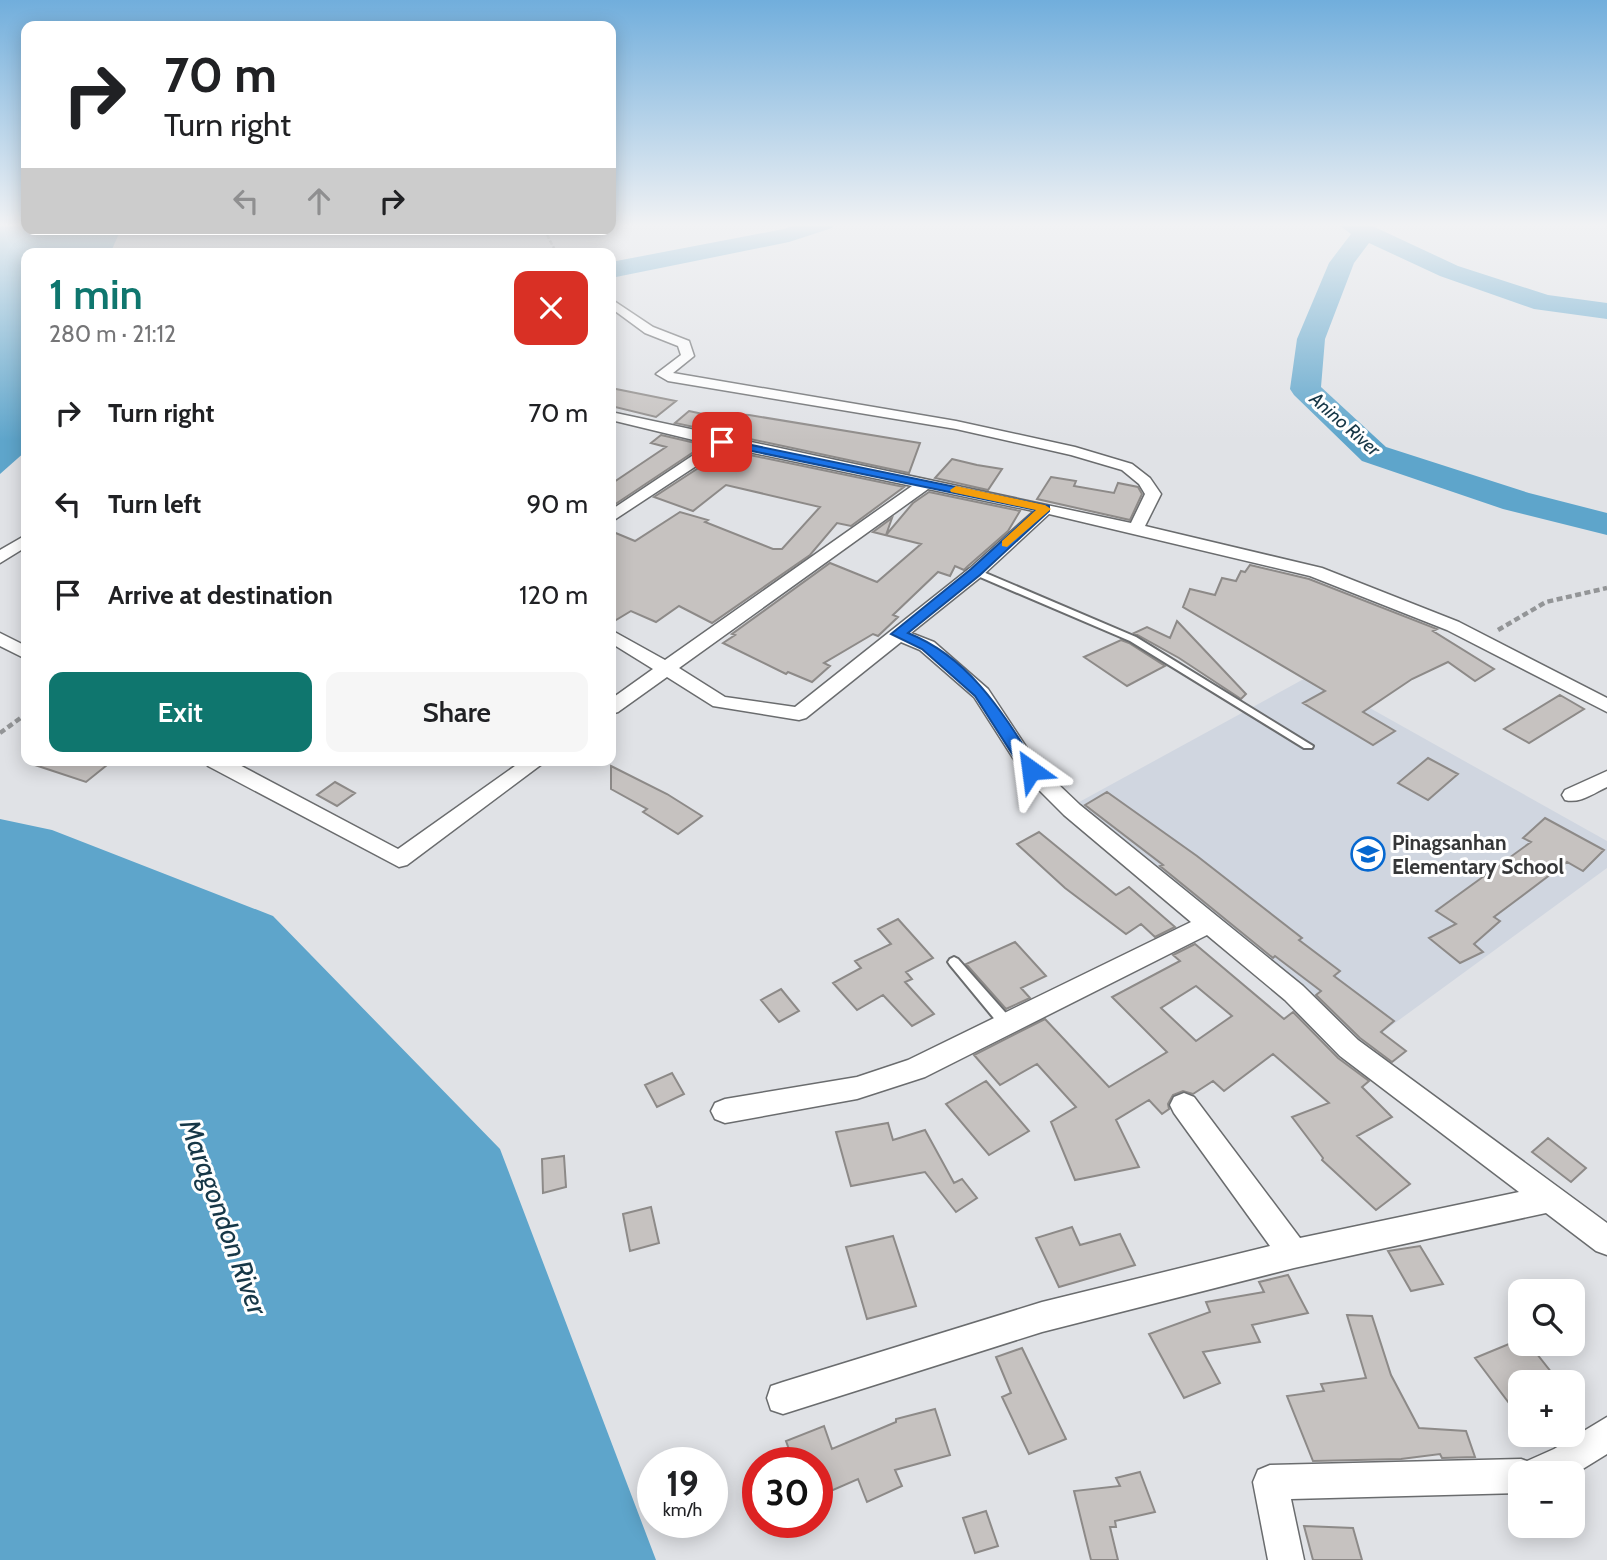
<!DOCTYPE html>
<meta charset="utf-8">
<style>
:root{--surface:#fff;--page:#f6f6f6;--text:#202124;--muted:#757577;--accent:#0f766e}
body{margin:0;font-family:Cabin,sans-serif;background:var(--page);color:var(--text);height:100vh;display:flex;flex-direction:column;font-size:26px;white-space:nowrap}
*{box-sizing:border-box;margin:0}
p{font-size:23px;color:var(--muted)}
.icon{flex:none;width:38px;height:38px;fill:none;stroke:currentColor;stroke-width:2;stroke-linecap:round;stroke-linejoin:round}
.map{position:relative;flex:1;overflow:hidden}
.side{position:absolute;left:21px;top:248px;width:595px;height:518px;display:flex;flex-direction:column;background:var(--surface);border-radius:14px;box-shadow:0 4px 18px #0003}
.side>*{flex:none}
.guide{position:absolute;left:21px;top:21px;width:595px;height:214px;border-radius:14px;box-shadow:0 4px 18px #0003;background:#fff;color:var(--text);overflow:hidden}
.tools{position:absolute;left:1508px;top:1279px;display:grid;gap:14px}
.tools a{display:grid;place-items:center;width:77px;height:77px;border-radius:14px;background:var(--surface);box-shadow:0 4px 18px #0003;font-size:35px}
.speed{position:absolute;left:637px;top:1447px;display:flex;gap:14px;font-size:35px;font-weight:700;text-align:center}
.speed>*{display:grid;place-content:center;width:91px;height:91px;border-radius:50%;background:var(--surface);box-shadow:0 4px 18px #0003;line-height:1}
.speed small{font-size:18px;font-weight:400}
.speed .limit{border:10px solid #d22;background:#fff;color:#111}
.pin{position:absolute;display:grid;place-items:center;width:60px;height:60px;color:#fff;margin:-30px;border-radius:14px;box-shadow:0 4px 10px #0006}
.me{position:absolute;width:77px;margin:-38px;rotate:329deg;stroke-linejoin:round;filter:drop-shadow(0 0 5px #0008)}
.turn{display:flex;align-items:center;gap:24px;height:147px;padding:0 28px;font-size:32px}
.turn .icon{width:91px;height:91px;stroke-width:2.5}
.turn b{display:block;font-size:49px;line-height:60px}
.lanes{display:flex;align-items:center;height:66px;padding:0 28px;background:#0003;justify-content:center;gap:35px;direction:ltr}
.lanes .off{opacity:.35}
.round{display:grid;place-items:center;flex:none;width:74px;height:74px;border-radius:14px;background:var(--page)}
.overview{display:flex;align-items:center;justify-content:space-between;height:119px;padding:0 28px}
h1{font-size:42px;font-weight:600;line-height:52px;color:var(--accent)}
.action{display:flex;gap:14px;margin-top:auto;padding:14px 28px}
.action a{flex:1;height:80px;border-radius:14px;background:var(--accent);color:#fff;font-size:28px;font-weight:600;line-height:80px;text-align:center}
.action a+a{background:var(--page);color:var(--text)}
ul{padding:0;list-style:none}
li{display:flex;align-items:center;gap:21px;height:91px;padding:0 28px}
li div{flex:1}
li b{display:block;font-size:26px}
li em{font-style:normal}
.map>svg:first-child{display:block}
.built{fill:#d0d6e0}
.water{fill:#5ea5cb}
.lines{fill:none;stroke-linecap:round;stroke-linejoin:round}
.river{fill:#5ea5cb;fill-rule:evenodd}
.building{fill:#c6c2c0;stroke:#8d8a88;stroke-width:2;fill-rule:evenodd}
.lane-casing{stroke:#6a6c6e;stroke-width:4}
.street-casing{stroke:#6a6c6e;stroke-width:3}
.path-far1{stroke:#939597;stroke-width:2.5;stroke-dasharray:4.5 2;stroke-linecap:butt}
.path{stroke:#939597;stroke-width:4.5;stroke-dasharray:6 3.5;stroke-linecap:butt}
.lane{fill:#fff;fill-rule:evenodd}
.street{fill:#fff;fill-rule:evenodd}
.route{fill:#1a73e8;stroke:#114b97;stroke-width:2}
.slow{fill:#f59e0b}
.labels{text-anchor:middle;dominant-baseline:central;stroke-width:6;stroke-linejoin:round;paint-order:stroke}
.far-water-label{font-size:19px;font-style:italic;fill:#163747;stroke:#fff}
.poi-label{font-size:21px;font-weight:bold;fill:#363738;stroke:#fff;text-anchor:start}
.near-water-label{font-size:28px;font-style:italic;fill:#163747;stroke:#fff}
</style>
<div class="map">
<svg width="1607" height="1560" viewBox="0 0 1607 1560">
<rect width="100%" height="100%" fill="#e0e2e6"/>
<path class="built" d="M 1311,675 L 1607,841 L 1607,868 L 1358,1050 L 1072,806 Z"/>
<path class="water" d="M 0,223 L 26,223 L 26,229 L 121,229 L 110,254 L 26,254 L 26,451 L 0,474 Z
M 0,819 L 52,830 L 273,916 L 500,1149 L 656,1560 L 0,1560 Z"/>
<g class="lines">
<path class="river" d="M 801,223 L 836,223 L 832,228 L 789,242 L 611,278 L 611,262 L 784,229 Z
M 1336,223 L 1366,223 L 1458,266 L 1548,295 L 1607,303 L 1607,319 L 1534,309 L 1440,276 L 1369,243 L 1354,263 L 1325,339 L 1321,387 L 1386,447 L 1529,493 L 1607,513 L 1607,535 L 1503,509 L 1362,461 L 1294,395 L 1290,389 L 1297,339 L 1329,263 L 1351,234 Z"/>
</g>
<path class="building" d="M 611,388 L 676,401 L 656,417 L 611,406 Z
M 689,411 L 726,419 L 732,414 L 749,415 L 920,443 L 909,473 L 675,423 Z
M 661,435 L 704,445 L 611,507 L 611,484 L 666,447 L 651,443 Z
M 726,450 L 904,487 L 851,526 L 837,523 L 810,555 L 712,623 L 679,606 L 656,622 L 631,611 L 611,623 L 611,531 L 635,541 L 680,512 L 708,520 L 705,522 L 773,549 L 782,549 L 820,507 L 726,485 L 693,511 L 654,497 Z
M 952,459 L 977,465 L 1002,469 L 988,490 L 935,478 Z
M 1051,477 L 1076,481 L 1074,486 L 1114,493 L 1118,483 L 1138,487 L 1142,494 L 1130,520 L 1037,499 Z
M 929,492 L 1020,511 L 1008,531 L 968,566 L 964,570 L 955,566 L 950,576 L 938,572 L 893,615 L 898,617 L 878,636 L 873,634 L 824,663 L 830,666 L 812,682 L 788,672 L 786,674 L 723,643 L 735,635 L 732,634 L 830,563 L 877,582 L 921,544 L 873,532 L 892,518 L 886,535 L 913,503 Z
M 1250,565 L 1309,579 L 1437,629 L 1433,631 L 1494,669 L 1475,681 L 1448,662 L 1412,679 L 1363,712 L 1395,731 L 1373,745 L 1303,703 L 1325,691 L 1183,607 L 1190,589 L 1215,595 L 1222,578 L 1236,581 L 1241,571 L 1245,572 Z
M 1177,621 L 1246,694 L 1241,699 L 1179,658 L 1134,633 L 1147,627 L 1170,638 Z
M 1121,640 L 1129,643 L 1165,666 L 1127,686 L 1084,657 Z
M 1560,695 L 1584,709 L 1529,743 L 1504,729 Z
M 1428,758 L 1458,774 L 1428,800 L 1398,783 Z
M 36,761 L 112,761 L 86,782 L 35,765 Z
M 611,766 L 667,794 L 702,816 L 678,834 L 643,812 L 647,809 L 611,789 Z
M 335,782 L 355,793 L 337,806 L 317,795 Z
M 1107,792 L 1197,856 L 1302,938 L 1299,940 L 1340,971 L 1334,976 L 1394,1021 L 1381,1032 L 1406,1051 L 1392,1062 L 1360,1038 L 1316,995 L 1321,991 L 1275,956 L 1273,958 L 1160,866 L 1163,865 L 1085,805 Z
M 1545,818 L 1604,850 L 1583,871 L 1567,862 L 1494,917 L 1500,921 L 1474,944 L 1483,952 L 1460,963 L 1429,938 L 1456,924 L 1436,911 L 1531,842 L 1523,838 Z
M 1039,832 L 1116,895 L 1129,887 L 1175,927 L 1155,937 L 1141,924 L 1126,934 L 1065,888 L 1017,844 Z
M 898,919 L 933,958 L 906,972 L 912,979 L 905,982 L 934,1014 L 912,1026 L 883,995 L 857,1010 L 833,983 L 861,968 L 855,961 L 891,944 L 878,929 Z
M 1015,942 L 1046,976 L 1021,988 L 1030,998 L 1006,1009 L 966,964 Z
M 1195,944 L 1284,1019 L 1293,1012 L 1338,1058 L 1369,1081 L 1362,1087 L 1392,1117 L 1357,1136 L 1410,1184 L 1376,1210 L 1322,1160 L 1323,1158 L 1292,1117 L 1329,1103 L 1273,1054 L 1224,1091 L 1213,1081 L 1193,1094 L 1183,1091 L 1173,1095 L 1168,1104 L 1169,1109 L 1162,1114 L 1149,1100 L 1116,1120 L 1139,1167 L 1075,1180 L 1051,1122 L 1076,1107 L 1037,1064 L 1000,1085 L 974,1055 L 1045,1019 L 1109,1087 L 1167,1052 L 1112,997 L 1180,961 L 1173,955 ZM 1196,986 L 1232,1016 L 1196,1041 L 1161,1008 Z
M 781,989 L 799,1011 L 779,1022 L 761,1000 Z
M 672,1073 L 684,1094 L 657,1107 L 645,1085 Z
M 986,1081 L 1029,1131 L 989,1155 L 946,1104 Z
M 888,1123 L 893,1140 L 925,1130 L 954,1183 L 962,1179 L 977,1198 L 956,1212 L 925,1172 L 851,1186 L 836,1132 Z
M 1548,1138 L 1586,1168 L 1571,1182 L 1532,1152 Z
M 564,1156 L 566,1187 L 543,1193 L 542,1159 Z
M 651,1207 L 659,1243 L 630,1251 L 623,1214 Z
M 1072,1227 L 1080,1245 L 1120,1234 L 1135,1265 L 1059,1287 L 1036,1238 Z
M 893,1236 L 916,1306 L 867,1319 L 846,1247 Z
M 1420,1246 L 1443,1284 L 1411,1291 L 1388,1251 Z
M 1288,1275 L 1308,1313 L 1252,1325 L 1260,1342 L 1203,1352 L 1220,1383 L 1184,1398 L 1149,1334 L 1210,1312 L 1206,1302 L 1264,1292 L 1259,1282 Z
M 1347,1315 L 1372,1316 L 1391,1375 L 1419,1428 L 1466,1431 L 1475,1457 L 1442,1458 L 1440,1454 L 1401,1459 L 1313,1461 L 1287,1396 L 1324,1391 L 1321,1384 L 1366,1378 Z
M 1521,1339 L 1521,1344 L 1529,1344 L 1559,1382 L 1521,1382 L 1521,1419 L 1475,1358 Z
M 1022,1348 L 1066,1439 L 1029,1454 L 1002,1397 L 1011,1393 L 996,1357 Z
M 935,1409 L 950,1455 L 895,1470 L 902,1486 L 867,1502 L 858,1479 L 817,1497 L 817,1463 L 794,1463 L 786,1441 L 824,1426 L 832,1449 L 896,1422 L 896,1419 Z
M 1140,1472 L 1155,1512 L 1115,1521 L 1116,1527 L 1110,1527 L 1118,1560 L 1091,1560 L 1074,1491 L 1120,1486 L 1116,1478 Z
M 986,1511 L 998,1546 L 975,1553 L 963,1518 Z
M 1304,1526 L 1353,1528 L 1362,1560 L 1313,1560 Z"/>
<g class="lines">
<defs>
<path id="lane" d="M 976,569 L 1136,637 L 1313,746 L 1312,748 L 1304,748 L 1130,641 L 973,574 L 972,572 Z
M 954,957 L 958,959 L 1012,1020 L 1013,1024 L 1012,1028 L 1007,1029 L 1002,1028 L 950,965 L 948,962 L 950,959 Z"/>
<path id="street" d="M 611,299 L 653,327 L 689,341 L 694,356 L 673,373 L 956,421 L 1075,447 L 1132,464 L 1150,478 L 1161,494 L 1145,526 L 1322,568 L 1459,622 L 1607,698 L 1607,712 L 1447,630 L 1310,576 L 1049,514 L 982,576 L 911,633 L 934,642 L 988,689 L 1038,765 L 1080,805 L 1303,986 L 1358,1040 L 1607,1223 L 1607,1255 L 1596,1251 L 1546,1213 L 1294,1268 L 1042,1332 L 783,1414 L 771,1410 L 767,1398 L 771,1386 L 783,1382 L 1042,1302 L 1270,1246 L 1174,1113 L 1170,1105 L 1174,1097 L 1184,1093 L 1194,1097 L 1300,1238 L 1519,1192 L 1340,1056 L 1285,1000 L 1207,935 L 925,1077 L 857,1099 L 725,1123 L 715,1119 L 711,1111 L 715,1103 L 725,1099 L 857,1077 L 908,1060 L 1191,922 L 1064,815 L 1024,775 L 974,697 L 920,650 L 901,642 L 806,718 L 799,720 L 713,706 L 667,677 L 618,712 L 611,714 L 611,699 L 653,669 L 611,643 L 611,630 L 665,660 L 912,486 L 725,447 L 611,522 L 611,510 L 710,444 L 611,420 L 611,412 L 1131,523 L 1145,494 L 1139,484 L 1122,470 L 1071,455 L 956,429 L 668,381 L 656,374 L 681,355 L 678,346 L 645,333 L 611,308 ZM 928,489 L 1034,511 L 970,568 L 795,707 L 725,697 L 679,668 Z
M 26,535 L 26,547 L 0,563 L 0,550 Z
M 0,633 L 26,646 L 26,659 L 0,646 Z
M 205,761 L 232,761 L 398,849 L 522,761 L 546,761 L 407,865 L 399,867 L 208,766 Z
M 1607,771 L 1607,787 C 1594,793 1580,804 1565,800 L 1562,795 L 1565,790 Z
M 1607,1417 L 1607,1454 L 1573,1475 L 1521,1474 L 1521,1493 L 1291,1499 L 1304,1560 L 1268,1560 L 1253,1482 L 1258,1470 L 1270,1465 L 1521,1459 L 1527,1461 L 1554,1449 Z"/>
</defs>
<use href="#lane" class="lane-casing"/>
<use href="#street" class="street-casing"/>
<path class="path-far1" d="M 544,229 L 557,254"/>
<path class="path" d="M 1498,630 L 1546,602 L 1607,588
M 0,733 L 26,714"/>
<use href="#lane" class="lane"/>
<use href="#street" class="street"/>
</g>
<linearGradient id="sky" x2="0" y2="1"><stop stop-color="#71aedc"/><stop offset="0.51" stop-color="#f1f2f4"/><stop offset="1" stop-color="#f1f2f4" stop-opacity="0"/></linearGradient>
<rect width="1607" height="441" fill="url(#sky)"/>
<path class="route" d="M 722,439 L 1049,506 L 1049,511 L 980,575 L 908,633 C 971,658 1004,715 1039,770 L 1036,774 L 1025,774 L 975,696 L 922,649 L 891,634 L 971,569 L 1036,510 L 718,444 L 717,442 Z"/>
<path class="slow" d="M 956,486 L 1045,505 L 1051,509 L 1007,547 L 1002,546 L 1002,541 L 1036,510 L 951,492 L 950,490 Z"/>
<defs>
<symbol id="school-ring" viewBox="-11 -11 22 22"><circle r="9.5" fill="#fff" stroke="#0668d0" stroke-width="1.5"/><path d="M0-5L7-2L0 1L-7-2ZM-4 1L0 2.5L4 1V4Q0 6-4 4Z" fill="#0668d0"/></symbol>
</defs>
<g fill-rule="evenodd">
<use href="#school-ring" x="1349" y="835" width="38" height="38"/>
</g>
<g class="labels">
<g class="far-water-label">
<text transform="translate(1345 424) rotate(41)">Anino River</text>
</g>
<g class="poi-label">
<text x="1392" y="842">Pinagsanhan<tspan x="1392" dy="24">Elementary School</tspan></text>
</g>
<g class="near-water-label">
<text transform="translate(224 1217) rotate(70)">Maragondon River</text>
</g>
</g>
</svg>
<div class="tools">
<a><svg class="icon" aria-label="search" viewBox="0 0 24 24"><circle cx="10" cy="10" r="6"/><path d="M15 15l6 6"/></svg></a>
<a>+</a>
<a>−</a>
</div>
<div class="speed"><div>19<small>km/h</small></div><div class="limit">30</div></div>
<div class="pin" style="left:722px;top:442px;background:#d93025"><svg class="icon" aria-label="arrive" viewBox="0 0 24 24"><path d="M6 21V4h12l-3 4 3 4H6"/></svg></div>
<svg class="me" style="left:1031px;top:770px" viewBox="-20 -20 40 40"><path d="M0-17L14 15 0 8-14 15z" fill="#1a73e8" stroke="#fff" stroke-width="4"/></svg>
<div class="guide">
<div class="turn"><svg class="icon" aria-label="right" viewBox="0 0 24 24"><path d="M7 20v-9h11M14 6l5 5-5 5"/></svg><div><b>70 m</b>Turn right</div></div>
<div class="lanes"><svg class="icon off" aria-label="left" viewBox="0 0 24 24"><path d="M17 20v-9H6M10 6l-5 5 5 5"/></svg><svg class="icon off" aria-label="ahead" viewBox="0 0 24 24"><path d="M12 20V5M6 11l6-6 6 6"/></svg><svg class="icon" aria-label="right" viewBox="0 0 24 24"><path d="M7 20v-9h11M14 6l5 5-5 5"/></svg></div>
</div>
<section class="side">
<div class="overview"><div><h1>1 min</h1><p>280 m · 21:12</p></div><a class="round" style="background:#d93025;color:#fff"><svg class="icon" aria-label="close" viewBox="0 0 24 24"><path d="M6 6l12 12M18 6L6 18"/></svg></a></div>
<ul>
<li><svg class="icon" aria-label="right" viewBox="0 0 24 24"><path d="M7 20v-9h11M14 6l5 5-5 5"/></svg><div><b>Turn right</b></div><em>70 m</em></li>
<li><svg class="icon" aria-label="left" viewBox="0 0 24 24"><path d="M17 20v-9H6M10 6l-5 5 5 5"/></svg><div><b>Turn left</b></div><em>90 m</em></li>
<li><svg class="icon" aria-label="arrive" viewBox="0 0 24 24"><path d="M6 21V4h12l-3 4 3 4H6"/></svg><div><b>Arrive at destination</b></div><em>120 m</em></li>
</ul>
<div class="action"><a>Exit</a><a>Share</a></div>
</section>
</div>
